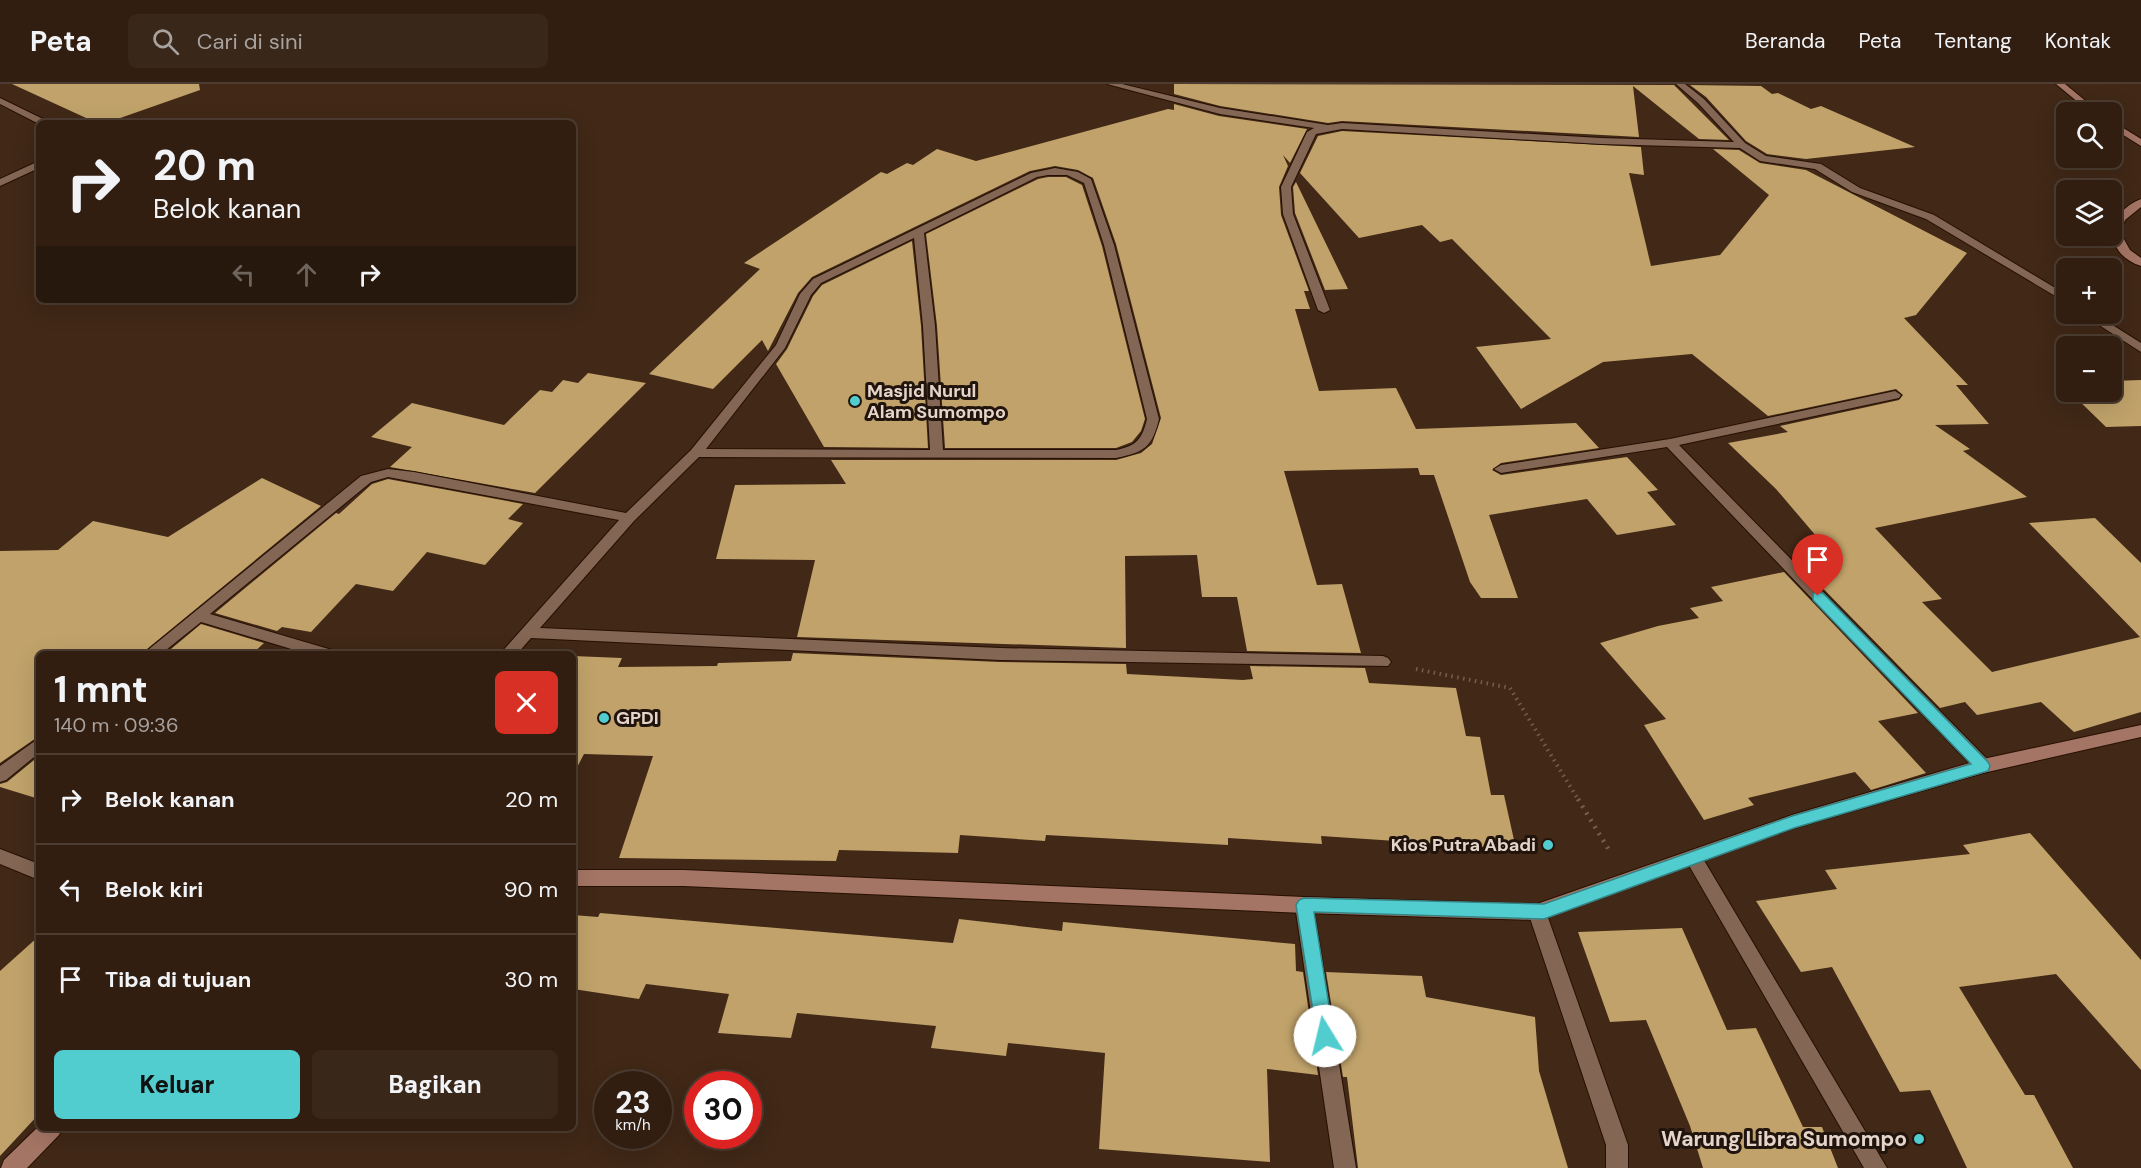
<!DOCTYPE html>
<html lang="id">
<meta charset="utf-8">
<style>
:root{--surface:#311e11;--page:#39271a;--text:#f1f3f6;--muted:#a8a29f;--line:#4c3c31;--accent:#52cdcf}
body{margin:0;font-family:"DM Sans",sans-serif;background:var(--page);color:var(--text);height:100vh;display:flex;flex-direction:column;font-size:22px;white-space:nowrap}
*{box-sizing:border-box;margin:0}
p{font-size:20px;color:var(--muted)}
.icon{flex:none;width:33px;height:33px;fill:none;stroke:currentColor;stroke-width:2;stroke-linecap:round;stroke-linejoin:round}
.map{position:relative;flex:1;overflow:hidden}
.panel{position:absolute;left:36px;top:567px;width:540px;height:480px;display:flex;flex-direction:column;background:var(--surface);border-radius:9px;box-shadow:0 6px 24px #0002,0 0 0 2px var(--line)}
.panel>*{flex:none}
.guide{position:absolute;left:36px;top:36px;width:540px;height:183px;border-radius:9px;box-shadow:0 6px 24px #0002,0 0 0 2px var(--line);background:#311e11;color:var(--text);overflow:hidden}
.tools{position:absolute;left:2056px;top:18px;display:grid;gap:12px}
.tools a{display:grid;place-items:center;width:66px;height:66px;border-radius:9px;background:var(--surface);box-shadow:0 6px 24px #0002,0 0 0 2px var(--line);font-size:30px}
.speed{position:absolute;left:594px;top:987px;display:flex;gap:12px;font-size:30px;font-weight:700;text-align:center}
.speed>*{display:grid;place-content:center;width:78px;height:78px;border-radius:50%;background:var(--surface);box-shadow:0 6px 24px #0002,0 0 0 2px var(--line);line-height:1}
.speed small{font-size:15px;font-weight:400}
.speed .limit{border:9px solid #d22;background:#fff;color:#111}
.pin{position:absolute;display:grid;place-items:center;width:51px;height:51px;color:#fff;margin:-62px -26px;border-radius:50% 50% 50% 0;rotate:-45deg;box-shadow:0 0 6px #0007}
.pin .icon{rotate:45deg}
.me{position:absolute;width:66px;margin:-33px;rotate:351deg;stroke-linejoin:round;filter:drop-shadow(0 0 4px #0008)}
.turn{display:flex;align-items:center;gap:21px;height:126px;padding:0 18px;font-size:27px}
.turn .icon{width:78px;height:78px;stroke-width:2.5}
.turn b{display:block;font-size:42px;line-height:51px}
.lanes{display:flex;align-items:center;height:57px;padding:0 18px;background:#0003;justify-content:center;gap:30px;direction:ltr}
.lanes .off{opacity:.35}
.round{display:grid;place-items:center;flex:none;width:63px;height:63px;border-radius:9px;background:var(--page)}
.headline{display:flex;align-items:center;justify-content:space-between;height:102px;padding:0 18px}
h1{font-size:36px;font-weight:800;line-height:45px}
.action{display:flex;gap:12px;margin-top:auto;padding:12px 18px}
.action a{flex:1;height:69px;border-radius:9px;background:var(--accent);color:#111;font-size:24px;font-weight:800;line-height:69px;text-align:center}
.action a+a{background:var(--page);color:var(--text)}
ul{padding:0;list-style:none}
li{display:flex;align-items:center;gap:18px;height:90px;padding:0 18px;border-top:2px solid var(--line)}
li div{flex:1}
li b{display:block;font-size:22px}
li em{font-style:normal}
header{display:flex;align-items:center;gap:36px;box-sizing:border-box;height:84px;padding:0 30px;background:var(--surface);border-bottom:2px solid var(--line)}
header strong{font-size:28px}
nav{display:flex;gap:33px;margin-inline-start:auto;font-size:21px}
.search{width:420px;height:54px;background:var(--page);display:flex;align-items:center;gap:15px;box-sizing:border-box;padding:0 21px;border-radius:9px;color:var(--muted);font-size:22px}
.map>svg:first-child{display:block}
.building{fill:#c0a26a}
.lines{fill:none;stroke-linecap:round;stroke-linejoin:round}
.street-casing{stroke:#271002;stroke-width:2}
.secondary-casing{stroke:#271002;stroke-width:2}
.path-far1{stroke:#755e4f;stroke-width:4;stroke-dasharray:1.5 4.5;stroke-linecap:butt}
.path{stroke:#755e4f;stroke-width:4.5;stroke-dasharray:2 6;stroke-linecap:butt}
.street{fill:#836653;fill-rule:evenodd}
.secondary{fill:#a47565;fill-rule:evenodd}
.route{fill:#52cdcf;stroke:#358587;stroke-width:1.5}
.poi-dot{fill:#52cdcf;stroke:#20140d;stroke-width:2}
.labels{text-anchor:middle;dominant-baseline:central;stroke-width:6;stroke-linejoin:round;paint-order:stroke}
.poi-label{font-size:18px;font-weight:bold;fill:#e5d4c9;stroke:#20140d;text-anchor:start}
.near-poi-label{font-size:21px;font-weight:bold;fill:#e5d4c9;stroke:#20140d;text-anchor:end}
</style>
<header>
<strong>Peta</strong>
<div class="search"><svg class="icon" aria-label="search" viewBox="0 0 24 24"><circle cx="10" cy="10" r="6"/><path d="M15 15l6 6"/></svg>Cari di sini</div>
<nav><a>Beranda</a><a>Peta</a><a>Tentang</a><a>Kontak</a></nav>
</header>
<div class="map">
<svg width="2141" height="1084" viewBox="0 0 2141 1084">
<rect width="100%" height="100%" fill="#412817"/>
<path class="building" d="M 12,0 L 199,0 L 200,6 L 106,39 L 97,39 Z
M 1174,0 L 1674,1 L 1729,56 L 1699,55 L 1633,2 L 1639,53 L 1342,37 L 1328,39 L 1220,22 L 1174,10 Z
M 1690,1 L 1761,2 L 1772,10 L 1778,9 L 1811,25 L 1821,22 L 1915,63 L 1806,75 L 1767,70 L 1746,57 L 1706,13 Z
M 1174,20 L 1219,32 L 1307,45 L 1290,79 L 1283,71 L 1288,82 L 1279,103 L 1281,131 L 1309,207 L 1304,207 L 1310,225 L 1295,225 L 1319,307 L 1396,304 L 1416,345 L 1576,339 L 1599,364 L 1501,379 L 1492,386 L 1501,391 L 1627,373 L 1658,406 L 1647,408 L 1676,441 L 1617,451 L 1587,415 L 1489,431 L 1518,514 L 1481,514 L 1470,498 L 1434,391 L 1420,391 L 1418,384 L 1284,387 L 1317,501 L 1342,500 L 1361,569 L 1247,567 L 1237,513 L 1202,513 L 1197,471 L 1125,472 L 1126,564 L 797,553 L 815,476 L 716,475 L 735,401 L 846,400 L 831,376 L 1116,376 L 1141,369 L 1152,360 L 1161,334 L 1116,160 L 1093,94 L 1078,86 L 1055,82 L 1030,87 L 812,193 L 798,209 L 768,267 L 762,256 L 713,305 L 649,290 L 760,185 L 744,179 L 881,88 L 887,90 L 907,79 L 913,81 L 937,65 L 976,77 L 1168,25 L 1174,26 Z
M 1342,47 L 1641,63 L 1644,91 L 1629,89 L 1651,182 L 1720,171 L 1769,111 L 1713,65 L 1739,66 L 1760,79 L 1806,86 L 1967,169 L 1916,231 L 1904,234 L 1968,301 L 1956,301 L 1989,340 L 1935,341 L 1970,365 L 1963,367 L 2027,413 L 1875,444 L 1942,515 L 1922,518 L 1992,588 L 2140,553 L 2029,439 L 2095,434 L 2141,479 L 2141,628 L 2074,648 L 2041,618 L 1977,631 L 1965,618 L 1940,624 L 1804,485 L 1840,480 L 1776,405 L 1728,359 L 1788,348 L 1780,342 L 1899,316 L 1903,311 L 1896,305 L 1768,332 L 1692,270 L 1603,278 L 1521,325 L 1476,263 L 1551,255 L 1452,155 L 1440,158 L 1422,141 L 1359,154 L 1300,89 L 1318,52 Z
M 1048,93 L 1066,93 L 1082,101 L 1102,162 L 1145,335 L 1141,347 L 1132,358 L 1116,364 L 945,364 L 937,242 L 926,150 L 1038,95 Z
M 1296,98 L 1348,205 L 1325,206 L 1295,129 L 1293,103 Z
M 912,157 L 921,242 L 928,364 L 824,363 L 776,280 L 787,265 L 813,212 L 822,201 Z
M 588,289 L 646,299 L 535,409 L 390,383 L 412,363 L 371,353 L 412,319 L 504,341 L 540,306 L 552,308 L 563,296 L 578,299 Z
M 2141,296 L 2141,342 L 2106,343 L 2070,308 L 2112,308 L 2112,297 Z
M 262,394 L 321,422 L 141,570 L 39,570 L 39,652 L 0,679 L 0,467 L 58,466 L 93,437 L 168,453 Z
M 388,395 L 523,420 L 508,435 L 523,439 L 485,481 L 427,468 L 393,507 L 356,500 L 311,548 L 282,543 L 277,547 L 215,529 L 336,429 L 339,430 L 372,400 Z
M 1784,488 L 1918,629 L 1878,637 L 1926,689 L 1871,706 L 1855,688 L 1748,714 L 1754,721 L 1704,736 L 1644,641 L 1666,635 L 1600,559 L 1658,542 L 1699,534 L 1690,524 L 1723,517 L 1711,503 Z
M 201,540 L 264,559 L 252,570 L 165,570 Z
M 793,569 L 1000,578 L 1126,580 L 1127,590 L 1243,596 L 1253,595 L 1250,582 L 1365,584 L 1369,599 L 1456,604 L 1466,652 L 1480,653 L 1491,711 L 1504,711 L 1516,765 L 1321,752 L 1322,760 L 1228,754 L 1228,761 L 1046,751 L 1045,757 L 960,751 L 958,769 L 839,766 L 836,777 L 619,774 L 653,672 L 584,670 L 573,691 L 573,572 L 622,574 L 618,583 L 717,582 L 718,579 L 791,577 Z
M 39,672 L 39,715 L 0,703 L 0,700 L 7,698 Z
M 2030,749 L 2141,876 L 2141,986 L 2056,890 L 1959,903 L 2025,1011 L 2034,1011 L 2073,1084 L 1967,1084 L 1930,1006 L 1900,1008 L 1832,883 L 1801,888 L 1756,817 L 1837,805 L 1825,786 L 1970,770 L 1963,761 Z
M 600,829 L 953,859 L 959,835 L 1062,847 L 1063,838 L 1295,860 L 1296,887 L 1303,888 L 1318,991 L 1267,985 L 1270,1078 L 1099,1065 L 1105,969 L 1008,959 L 1006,972 L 931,964 L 936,942 L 797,929 L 791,954 L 718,949 L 729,910 L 646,900 L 639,915 L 573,905 L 573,831 L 598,833 Z
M 1682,844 L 1727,946 L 1756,944 L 1803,1043 L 1822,1043 L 1838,1084 L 1703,1084 L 1690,1042 L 1646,936 L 1610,938 L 1578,848 Z
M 39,852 L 39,1030 L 0,1072 L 0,887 Z
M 1326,888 L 1422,892 L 1426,913 L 1535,933 L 1539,987 L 1568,1084 L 1358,1084 L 1347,993 L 1343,993 Z"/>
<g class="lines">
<defs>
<path id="street" d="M 1107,0 L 1122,0 L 1220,24 L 1328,41 L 1342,39 L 1601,54 L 1734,58 L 1698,19 L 1676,0 L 1685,0 L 1704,15 L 1745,59 L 1766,72 L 1821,80 L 1860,104 L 1934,131 L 2067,211 L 2067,219 L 1926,135 L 1852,108 L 1815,85 L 1760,77 L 1740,64 L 1601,60 L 1342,45 L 1316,50 L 1291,103 L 1293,130 L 1330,226 L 1324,229 L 1318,226 L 1283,130 L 1281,103 L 1307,48 L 1314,44 L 1220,30 Z
M 0,14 L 47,37 L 49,39 L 39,40 L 0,20 Z
M 39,77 L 39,84 L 0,102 L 0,95 Z
M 1055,84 L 1078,88 L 1091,95 L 1114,161 L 1159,335 C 1152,364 1144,368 1116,374 L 699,373 L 634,437 L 540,544 L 1000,564 L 1383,572 L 1388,574 L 1391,578 L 1388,582 L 1000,576 L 531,554 L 517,570 L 500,570 L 619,436 L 388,393 L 371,398 L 210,530 L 332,566 L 335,570 L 308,570 L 201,538 L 161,570 L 143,570 L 361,392 L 388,385 L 414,388 L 626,429 L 691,366 L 776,261 L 800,210 L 813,195 L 1031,89 ZM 1048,91 L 1067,91 L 1084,99 L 1104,161 L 1147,335 C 1142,355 1137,362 1116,366 L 943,366 L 935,242 L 924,149 L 1037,93 ZM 914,154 L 923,242 L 930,366 L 706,365 L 785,264 L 811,211 L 821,199 Z
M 2082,230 L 2095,230 L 2141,259 L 2141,268 Z
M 1895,307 L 1901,311 L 1899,314 L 1679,361 L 1989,677 L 1991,682 L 1989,687 L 1983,689 L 1977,687 L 1667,363 L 1501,389 L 1494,385 L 1501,381 L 1670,355 Z
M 39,654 L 39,669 L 6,696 L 0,698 L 0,682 Z
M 0,765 L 39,780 L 39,796 L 0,780 Z
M 1693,766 L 1699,768 L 1887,1084 L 1864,1084 L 1687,778 L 1684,773 L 1687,768 Z
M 1304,813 L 1310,815 L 1313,821 L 1356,1084 L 1334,1084 L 1295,821 L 1298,815 Z
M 1537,820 L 1543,822 L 1546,828 L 1628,1061 L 1628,1084 L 1606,1084 L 1606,1061 L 1528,828 L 1531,822 Z"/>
<path id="secondary" d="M 2056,0 L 2065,0 L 2099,28 L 2090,28 Z
M 2112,37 L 2141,55 L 2141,62 L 2112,44 Z
M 2141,115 L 2141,123 L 2125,136 L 2120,148 L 2130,166 L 2141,174 L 2141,182 C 2103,170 2105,129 2141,115 Z
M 2141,641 L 2141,653 L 1983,689 L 1794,744 L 1537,836 L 1304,829 L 684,802 L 573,802 L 573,786 L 684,786 L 1304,813 L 1537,820 L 1792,731 L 1983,675 Z
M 39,1042 L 62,1044 L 59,1051 L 27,1084 L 1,1084 L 4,1076 Z"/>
</defs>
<use href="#street" class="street-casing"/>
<use href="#secondary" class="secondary-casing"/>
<path class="path-far1" d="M 1416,585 L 1510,604 L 1579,717"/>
<path class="path" d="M 1578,715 L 1609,766"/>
<use href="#street" class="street"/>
<use href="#secondary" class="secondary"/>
</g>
<path class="route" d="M 1818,508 L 1823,509 L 1988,678 L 1990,682 L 1988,687 L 1794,744 L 1544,835 L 1314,828 L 1334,952 L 1331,958 L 1325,961 L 1318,958 L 1296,821 L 1299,816 L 1304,814 L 1544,820 L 1792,732 L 1971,680 L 1813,516 L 1813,509 Z"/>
<g class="poi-dot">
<circle cx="855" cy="317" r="6"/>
<circle cx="604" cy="634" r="6"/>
<circle cx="1548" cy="761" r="6"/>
<circle cx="1919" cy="1055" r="6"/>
</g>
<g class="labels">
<g class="poi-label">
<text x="867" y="307">Masjid Nurul<tspan x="867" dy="21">Alam Sumompo</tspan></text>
<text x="616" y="634">GPDI</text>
<text x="1536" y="761" text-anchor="end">Kios Putra Abadi</text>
</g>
<g class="near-poi-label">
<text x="1907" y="1055">Warung Libra Sumompo</text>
</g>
</g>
</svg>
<div class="tools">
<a><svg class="icon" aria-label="search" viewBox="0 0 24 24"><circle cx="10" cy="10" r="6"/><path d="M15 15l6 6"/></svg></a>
<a><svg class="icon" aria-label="layers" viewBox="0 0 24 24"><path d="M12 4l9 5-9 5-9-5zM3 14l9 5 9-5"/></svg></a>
<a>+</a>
<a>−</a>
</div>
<div class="speed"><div>23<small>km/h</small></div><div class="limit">30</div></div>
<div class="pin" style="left:1818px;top:512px;background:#d93025"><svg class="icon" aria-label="arrive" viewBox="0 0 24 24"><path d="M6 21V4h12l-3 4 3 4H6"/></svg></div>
<svg class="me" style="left:1325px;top:952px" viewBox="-20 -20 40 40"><circle r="19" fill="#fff"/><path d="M0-13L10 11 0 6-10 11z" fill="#52cdcf"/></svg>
<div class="guide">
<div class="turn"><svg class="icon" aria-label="right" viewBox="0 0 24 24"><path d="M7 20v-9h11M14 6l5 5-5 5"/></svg><div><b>20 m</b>Belok kanan</div></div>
<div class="lanes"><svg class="icon off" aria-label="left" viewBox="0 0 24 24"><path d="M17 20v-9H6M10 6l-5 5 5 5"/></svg><svg class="icon off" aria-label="ahead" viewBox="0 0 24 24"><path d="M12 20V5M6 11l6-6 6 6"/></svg><svg class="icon" aria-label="right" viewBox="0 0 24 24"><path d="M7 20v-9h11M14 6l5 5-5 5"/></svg></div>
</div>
<section class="panel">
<div class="headline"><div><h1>1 mnt</h1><p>140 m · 09:36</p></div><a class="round" style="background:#d93025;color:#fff"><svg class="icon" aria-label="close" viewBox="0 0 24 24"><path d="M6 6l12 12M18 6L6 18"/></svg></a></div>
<ul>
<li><svg class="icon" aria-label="right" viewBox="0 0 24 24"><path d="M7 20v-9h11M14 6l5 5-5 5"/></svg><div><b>Belok kanan</b></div><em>20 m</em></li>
<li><svg class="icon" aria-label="left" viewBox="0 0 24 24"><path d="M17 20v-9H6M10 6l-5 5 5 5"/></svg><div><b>Belok kiri</b></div><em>90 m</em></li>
<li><svg class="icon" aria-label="arrive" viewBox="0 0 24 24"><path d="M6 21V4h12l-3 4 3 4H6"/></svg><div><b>Tiba di tujuan</b></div><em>30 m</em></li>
</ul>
<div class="action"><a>Keluar</a><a>Bagikan</a></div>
</section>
</div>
